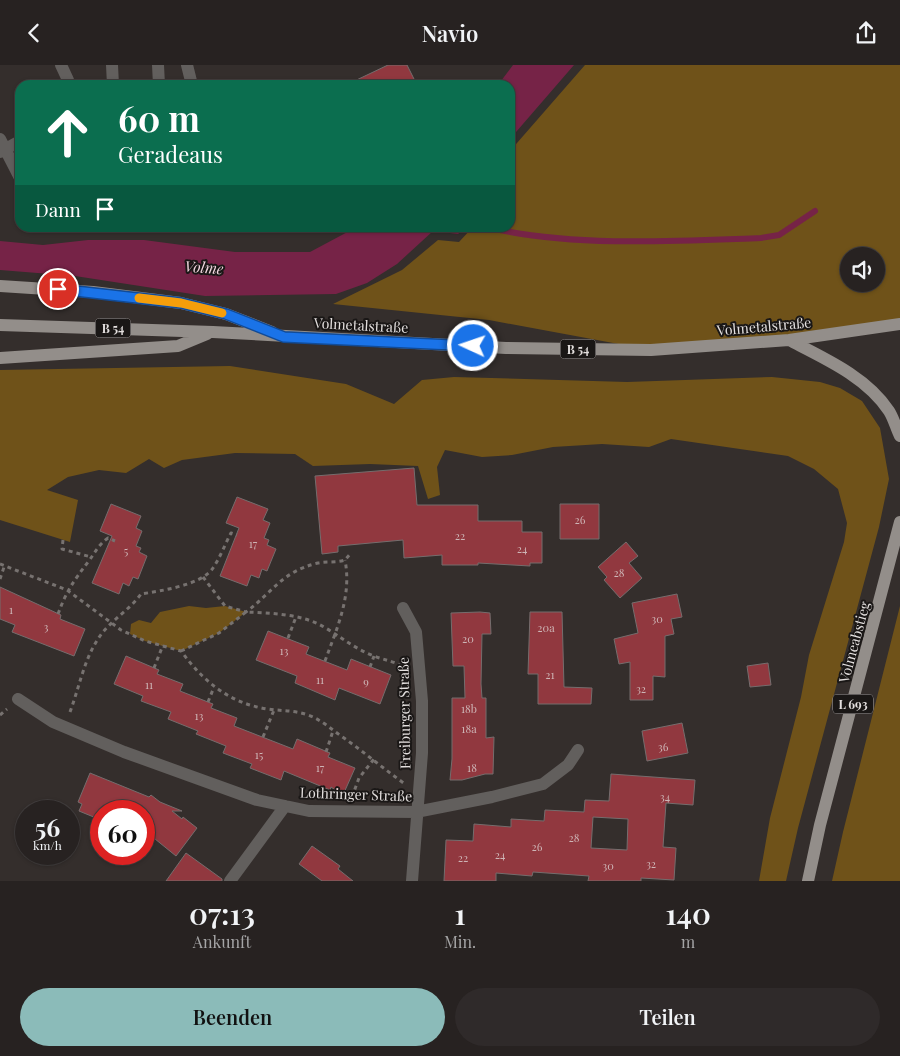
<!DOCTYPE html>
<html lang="de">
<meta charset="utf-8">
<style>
:root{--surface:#272221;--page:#2f2a2a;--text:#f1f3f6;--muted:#a4a4a5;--line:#433f3f;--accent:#8bbbb9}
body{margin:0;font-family:"Playfair Display",serif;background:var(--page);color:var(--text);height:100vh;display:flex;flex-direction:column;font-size:19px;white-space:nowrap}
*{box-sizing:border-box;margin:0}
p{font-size:16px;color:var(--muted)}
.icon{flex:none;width:28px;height:28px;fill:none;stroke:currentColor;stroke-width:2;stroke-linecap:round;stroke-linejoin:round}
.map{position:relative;height:816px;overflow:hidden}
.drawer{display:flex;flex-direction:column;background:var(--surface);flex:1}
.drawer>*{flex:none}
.guide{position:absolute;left:15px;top:15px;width:500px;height:152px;border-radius:15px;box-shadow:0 1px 4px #0004,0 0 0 1px var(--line);background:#0b6e4f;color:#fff;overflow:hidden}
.buttons{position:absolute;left:840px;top:182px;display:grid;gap:10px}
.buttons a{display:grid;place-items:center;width:45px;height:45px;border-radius:50%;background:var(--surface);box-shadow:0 1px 4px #0004,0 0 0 1px var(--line);font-size:25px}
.speed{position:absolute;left:15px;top:735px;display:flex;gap:10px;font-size:25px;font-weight:700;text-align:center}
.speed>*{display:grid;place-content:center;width:65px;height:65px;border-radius:50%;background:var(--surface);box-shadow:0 1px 4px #0004,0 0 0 1px var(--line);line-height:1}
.speed small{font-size:12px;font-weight:400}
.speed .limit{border:8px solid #d22;background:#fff;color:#111}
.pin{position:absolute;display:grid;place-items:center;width:42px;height:42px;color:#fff;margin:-21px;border:2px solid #fff;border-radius:50%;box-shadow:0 1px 5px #0007}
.me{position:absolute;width:55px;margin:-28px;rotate:273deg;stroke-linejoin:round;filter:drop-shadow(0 0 4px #0008)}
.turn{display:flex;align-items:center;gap:18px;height:105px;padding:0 20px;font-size:22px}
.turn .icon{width:65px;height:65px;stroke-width:2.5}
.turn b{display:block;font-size:35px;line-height:42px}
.then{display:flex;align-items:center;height:48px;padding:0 20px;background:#0003;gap:10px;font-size:19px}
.eta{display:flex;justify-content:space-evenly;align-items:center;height:85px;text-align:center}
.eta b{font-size:30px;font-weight:600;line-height:35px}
.action{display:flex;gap:10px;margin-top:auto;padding:10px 20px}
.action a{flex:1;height:58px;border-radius:30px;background:var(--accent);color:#111;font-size:20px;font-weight:600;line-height:58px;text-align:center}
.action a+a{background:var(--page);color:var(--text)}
header{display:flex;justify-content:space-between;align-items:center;height:65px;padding:0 20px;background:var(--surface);font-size:22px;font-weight:600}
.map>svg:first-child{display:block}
.green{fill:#6f5219;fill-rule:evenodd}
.water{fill:#762347}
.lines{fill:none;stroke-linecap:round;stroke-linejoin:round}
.stream{stroke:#762347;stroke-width:6}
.building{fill:#91383f;stroke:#756d6d;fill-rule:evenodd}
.path{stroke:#777270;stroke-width:3;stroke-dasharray:4 4;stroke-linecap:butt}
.minor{stroke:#625f5d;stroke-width:12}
.major{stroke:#938e8a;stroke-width:12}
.route-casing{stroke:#114b97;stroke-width:12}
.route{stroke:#1a73e8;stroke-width:9}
.slow{stroke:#f59e0b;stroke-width:9}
.labels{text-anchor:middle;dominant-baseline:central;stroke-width:4;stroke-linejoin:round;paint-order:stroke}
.number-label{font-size:11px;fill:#ceb5b6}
.shield{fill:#1a1716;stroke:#a7a3a2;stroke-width:1}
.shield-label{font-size:12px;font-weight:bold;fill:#e3dfde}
.street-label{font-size:14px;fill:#e3dfde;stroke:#1a1716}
.water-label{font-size:15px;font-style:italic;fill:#f2d8e0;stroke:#1a1716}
</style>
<header><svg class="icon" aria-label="back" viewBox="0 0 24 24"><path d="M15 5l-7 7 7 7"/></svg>Navio<svg class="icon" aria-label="share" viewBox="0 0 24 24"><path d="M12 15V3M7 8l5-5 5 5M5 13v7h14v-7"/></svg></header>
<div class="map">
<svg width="900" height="816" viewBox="0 0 900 816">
<rect width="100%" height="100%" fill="#342e2c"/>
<path class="green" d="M 585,0 L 900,0 L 900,259 L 651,285 L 489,255 L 333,239 L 402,205 L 438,175 L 459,177 L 472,163 L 510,162 L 510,86 ZM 849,191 L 876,191 L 876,219 L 849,219 Z
M 230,301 L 346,319 L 394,339 L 422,315 L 454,312 L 627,317 L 772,312 L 820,317 L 840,323 L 862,336 L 880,363 L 889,414 L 879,462 L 798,763 L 786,816 L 759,816 L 770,753 L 801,632 L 809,590 L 844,477 L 847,458 L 838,424 L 814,404 L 788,391 L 671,374 L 649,382 L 602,379 L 553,382 L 512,390 L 482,392 L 445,385 L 437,402 L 440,430 L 428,434 L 418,401 L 370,399 L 313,401 L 295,389 L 235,388 L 182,395 L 164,403 L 149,394 L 126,408 L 99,405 L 68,412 L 47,425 L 78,435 L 70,477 L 0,455 L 0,305 Z
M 189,541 L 206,543 L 225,541 L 246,547 L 219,568 L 181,586 L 145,576 L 130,569 L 131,559 L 139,555 L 151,558 L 160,547 Z
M 900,541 L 900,816 L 832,816 L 843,767 Z"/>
<path class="water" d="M 513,0 L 574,0 L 510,74 L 510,20 L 498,20 Z
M 355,163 L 465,163 L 458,169 L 433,166 L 397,199 L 367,218 L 336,229 L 205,231 L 75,211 L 0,205 L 0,176 L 43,180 L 88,175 L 144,175 L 235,187 L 310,187 Z"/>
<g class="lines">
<path class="stream" d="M 495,164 C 578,182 676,176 761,173 L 779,170 L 815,146"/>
</g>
<path class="building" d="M 388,0 L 407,0 L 417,20 L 346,20 Z
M 414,403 L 417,440 L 478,440 L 478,456 L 522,456 L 522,467 L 542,467 L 542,498 L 530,498 L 530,501 L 478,498 L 478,500 L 442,500 L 442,490 L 404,493 L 403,475 L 338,481 L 338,487 L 322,489 L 315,411 Z
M 237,432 L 268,444 L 263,455 L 270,458 L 264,473 L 269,475 L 267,480 L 276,484 L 267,506 L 262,504 L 259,513 L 251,510 L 247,521 L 220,511 L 239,463 L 226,458 Z
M 111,439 L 141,451 L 136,463 L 142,466 L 136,481 L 141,483 L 139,487 L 147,491 L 138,514 L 133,512 L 129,521 L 123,518 L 119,529 L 92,518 L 112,471 L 100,466 Z
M 560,439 L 599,439 L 599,474 L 560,474 Z
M 626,477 L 638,491 L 629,498 L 642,513 L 620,533 L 604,515 L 607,512 L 598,502 Z
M 0,522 L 61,550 L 60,554 L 85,564 L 74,591 L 12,567 L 15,560 L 0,554 Z
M 677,529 L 682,552 L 671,554 L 674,569 L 665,571 L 665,612 L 653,611 L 653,635 L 630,635 L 630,597 L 619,599 L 614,574 L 638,568 L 632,538 Z
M 480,547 L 490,548 L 491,569 L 482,569 L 481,619 L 482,633 L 486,633 L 486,673 L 494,672 L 493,709 L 485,709 L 462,715 L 450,715 L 452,694 L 452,633 L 465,633 L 464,601 L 453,601 L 451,548 Z
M 530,547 L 562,547 L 564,622 L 592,623 L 591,639 L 538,639 L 538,609 L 528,609 Z
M 268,566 L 309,582 L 306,589 L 347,605 L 351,594 L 391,610 L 380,639 L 339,623 L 335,635 L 295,618 L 297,611 L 256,595 Z
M 126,591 L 159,605 L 157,609 L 183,619 L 180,626 L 213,639 L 211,643 L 237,653 L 234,661 L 293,684 L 297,674 L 330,688 L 328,692 L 355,703 L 343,730 L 331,722 L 330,725 L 284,706 L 281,715 L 250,703 L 252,699 L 223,688 L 226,681 L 196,669 L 198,666 L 168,654 L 171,647 L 141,636 L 143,631 L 114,619 Z
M 768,598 L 771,620 L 750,622 L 747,601 Z
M 682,658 L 688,688 L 647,696 L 642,666 Z
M 90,708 L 149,732 L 151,730 L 160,737 L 182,746 L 172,746 L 182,754 L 183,752 L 197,763 L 176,791 L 144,765 L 144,746 L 101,746 L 101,755 L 79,746 L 82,739 L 78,737 Z
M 611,709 L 695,715 L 693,740 L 666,738 L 663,782 L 676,783 L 674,815 L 641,813 L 641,816 L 588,816 L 589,811 L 533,807 L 532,811 L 496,808 L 496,816 L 444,816 L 446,775 L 473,776 L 474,759 L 511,762 L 511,754 L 544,756 L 545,745 L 584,747 L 585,735 L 609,736 ZM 593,752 L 628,754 L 627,785 L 591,783 Z
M 312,781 L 340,801 L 338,804 L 353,816 L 322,816 L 299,799 Z
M 186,788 L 222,814 L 222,816 L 166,816 Z"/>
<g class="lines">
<path class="path" d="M 63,475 L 62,484 L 91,492
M 0,499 L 67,525 L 121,565 L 145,576 L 181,586 C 203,616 229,638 267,644 C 281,646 294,645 308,650 C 322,655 332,665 344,673 C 365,688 384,704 405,719
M 203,512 L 225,541 L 246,547 C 273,527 281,507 318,498 C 327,496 337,498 345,495 L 351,488
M 0,514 L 4,502
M 58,549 C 67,525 73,517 88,497 C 95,488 98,480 108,473 L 115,476
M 288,573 L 296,552
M 181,586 L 219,568 L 246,547 C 271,548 302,549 324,562 C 341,572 355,584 374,591 C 384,595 393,596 402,601
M 325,596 C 337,563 352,531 345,495
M 370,602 L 374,591
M 154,603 L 163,580
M 208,637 L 214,622
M 70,647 C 79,623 84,595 98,574 C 109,556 129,546 141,529 C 160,526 202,520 213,503 C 220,493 225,479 231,468 L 237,470
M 0,650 L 7,644
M 263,672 L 274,645
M 326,687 L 333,666
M 352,732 L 359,713 L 374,694"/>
<path class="minor" d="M 61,0 L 68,15 L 67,20
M 112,0 L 113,20
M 158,0 L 159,20
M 187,0 L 192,20
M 0,74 L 20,113
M 0,87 L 20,76
M 403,543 L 416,567 L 422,636 L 422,688 L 412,816
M 18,634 L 53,657 L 124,687 L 257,735 L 309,746 L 416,747 L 492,732 L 543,719 L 568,700 L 578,685
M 230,816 L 285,741"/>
<path class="major" d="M 0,221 L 93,227 L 181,238 L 226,249 L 272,267
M 0,260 L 213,267 L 506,283 L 651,285 L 789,275 L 900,259
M 789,275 C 824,293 867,312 889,346 C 894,354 896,363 900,371
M 0,293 L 178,281 L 207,269
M 808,816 L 820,760 L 900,457"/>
</g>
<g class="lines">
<defs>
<path id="route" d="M 58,224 L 181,238 L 226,249 L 284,272 L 473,281"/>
</defs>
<use href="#route" class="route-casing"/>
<use href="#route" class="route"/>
<path class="slow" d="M 139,233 L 181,238 L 222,248"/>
</g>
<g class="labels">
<g class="number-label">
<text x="580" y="454">26</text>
<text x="460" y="470">22</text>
<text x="253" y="478">17</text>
<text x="522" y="483">24</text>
<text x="126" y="485">5</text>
<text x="619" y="507">28</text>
<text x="11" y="544">1</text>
<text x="657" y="553">30</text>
<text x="46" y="561">3</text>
<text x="546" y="562">20a</text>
<text x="468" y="573">20</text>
<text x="284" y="585">13</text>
<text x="550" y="609">21</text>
<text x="320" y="614">11</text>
<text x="366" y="616">9</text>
<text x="149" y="619">11</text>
<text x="641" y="623">32</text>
<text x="469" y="643">18b</text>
<text x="199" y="650">13</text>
<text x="469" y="663">18a</text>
<text x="663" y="681">36</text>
<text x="259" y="689">15</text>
<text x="320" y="702">17</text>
<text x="472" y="702">18</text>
<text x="665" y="731">34</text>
<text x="574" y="772">28</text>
<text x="537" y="781">26</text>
<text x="500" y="789">24</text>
<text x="463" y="792">22</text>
<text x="651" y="798">32</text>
<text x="608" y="800">30</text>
</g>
<g class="shield">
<rect x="95.5" y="253.5" width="35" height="19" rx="4"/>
<rect x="560.5" y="274.5" width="35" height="19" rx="4"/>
<rect x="833" y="629.5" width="40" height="19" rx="4"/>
</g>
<g class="shield-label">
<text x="113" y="263">B 54</text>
<text x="578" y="284">B 54</text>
<text x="853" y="639">L 693</text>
</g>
<g class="street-label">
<text transform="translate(361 260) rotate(3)">Volmetalstraße</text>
<text transform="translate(764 261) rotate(-5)">Volmetalstraße</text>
<text transform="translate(854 577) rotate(-75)">Volmeabstieg</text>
<text transform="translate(404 648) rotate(-91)">Freiburger Straße</text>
<text transform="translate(356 729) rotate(2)">Lothringer Straße</text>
</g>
<g class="water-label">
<text transform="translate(204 202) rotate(4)">Volme</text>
</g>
</g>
</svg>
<div class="buttons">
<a><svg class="icon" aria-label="sound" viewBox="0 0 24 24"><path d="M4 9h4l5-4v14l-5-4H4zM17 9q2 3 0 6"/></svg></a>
</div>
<div class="speed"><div>56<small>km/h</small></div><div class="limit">60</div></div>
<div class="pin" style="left:58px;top:224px;background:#d93025"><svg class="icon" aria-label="arrive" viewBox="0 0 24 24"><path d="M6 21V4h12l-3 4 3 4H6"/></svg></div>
<svg class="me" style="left:473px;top:281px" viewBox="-20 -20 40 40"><circle r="17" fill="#1a73e8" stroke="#fff" stroke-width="3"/><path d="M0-11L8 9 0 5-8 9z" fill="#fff"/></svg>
<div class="guide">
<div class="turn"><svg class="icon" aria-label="ahead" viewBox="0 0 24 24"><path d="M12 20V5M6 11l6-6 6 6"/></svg><div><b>60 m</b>Geradeaus</div></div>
<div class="then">Dann<svg class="icon" aria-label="arrive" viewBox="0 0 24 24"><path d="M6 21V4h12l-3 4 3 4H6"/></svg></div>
</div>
</div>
<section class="drawer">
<div class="eta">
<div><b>07:13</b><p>Ankunft</p></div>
<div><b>1</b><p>Min.</p></div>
<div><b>140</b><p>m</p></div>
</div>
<div class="action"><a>Beenden</a><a>Teilen</a></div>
</section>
